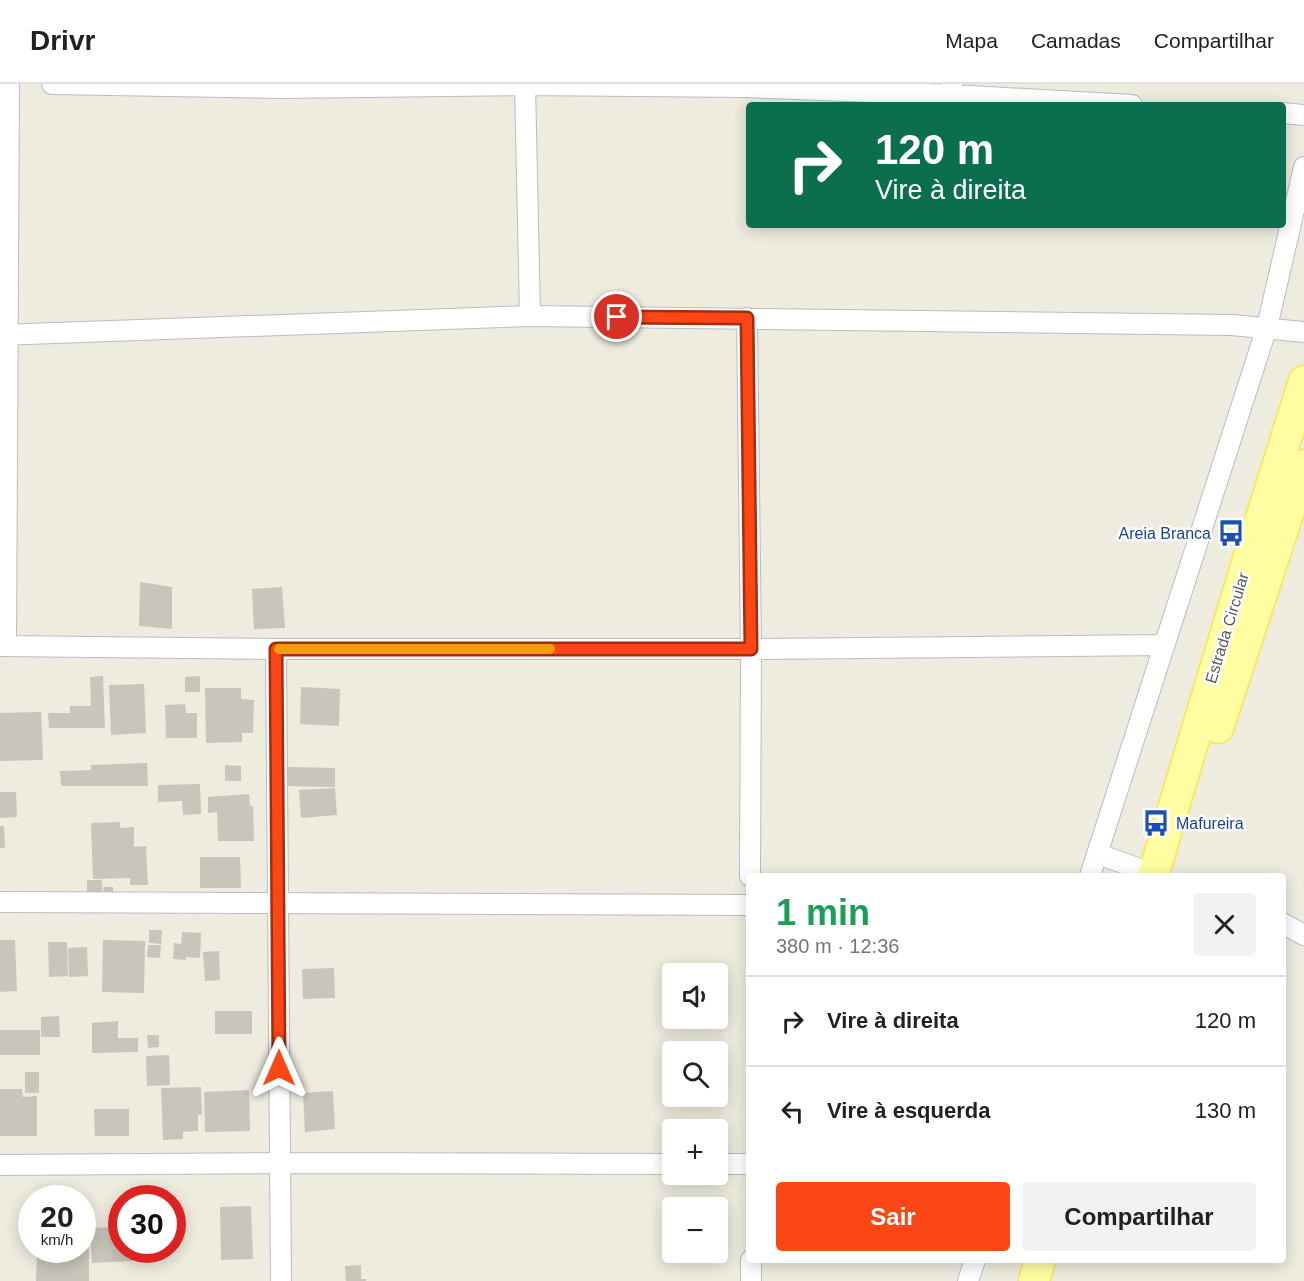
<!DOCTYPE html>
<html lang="pt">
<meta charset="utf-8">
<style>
:root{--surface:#fff;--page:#f2f2f2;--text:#202124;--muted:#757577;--line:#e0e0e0;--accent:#fb4716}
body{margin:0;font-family:Helvetica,sans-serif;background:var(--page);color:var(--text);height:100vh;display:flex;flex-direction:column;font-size:22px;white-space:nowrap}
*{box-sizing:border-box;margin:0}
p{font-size:20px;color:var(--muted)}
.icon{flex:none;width:33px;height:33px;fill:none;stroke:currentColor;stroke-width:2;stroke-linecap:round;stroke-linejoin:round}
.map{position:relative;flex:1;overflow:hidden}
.side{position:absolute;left:746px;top:789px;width:540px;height:390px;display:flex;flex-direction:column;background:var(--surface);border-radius:6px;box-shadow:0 3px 15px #0003}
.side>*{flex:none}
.hud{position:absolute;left:746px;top:18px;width:540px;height:126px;border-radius:6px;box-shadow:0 3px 15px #0003;background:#0b6e4f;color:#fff;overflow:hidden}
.fabs{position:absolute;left:662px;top:879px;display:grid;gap:12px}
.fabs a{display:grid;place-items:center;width:66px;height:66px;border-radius:6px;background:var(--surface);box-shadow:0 3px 15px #0003;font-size:30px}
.speed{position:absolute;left:18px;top:1101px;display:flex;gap:12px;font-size:30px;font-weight:700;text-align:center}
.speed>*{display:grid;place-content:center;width:78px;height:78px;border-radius:50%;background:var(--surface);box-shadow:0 3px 15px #0003;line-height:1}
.speed small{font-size:15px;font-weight:400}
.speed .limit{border:9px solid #d22;background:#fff;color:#111}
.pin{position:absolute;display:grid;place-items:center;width:51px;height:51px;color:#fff;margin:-26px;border:3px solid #fff;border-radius:50%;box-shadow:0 2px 6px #0007}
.me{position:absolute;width:66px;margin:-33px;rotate:0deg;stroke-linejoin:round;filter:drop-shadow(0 0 4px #0008)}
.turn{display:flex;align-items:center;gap:21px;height:126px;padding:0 30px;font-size:27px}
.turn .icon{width:78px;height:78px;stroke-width:2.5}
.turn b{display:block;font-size:42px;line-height:51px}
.round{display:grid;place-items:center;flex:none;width:63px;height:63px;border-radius:6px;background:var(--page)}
.overview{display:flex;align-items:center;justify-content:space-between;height:102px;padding:0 30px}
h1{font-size:36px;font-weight:600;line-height:45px;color:#1e9e55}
.cta{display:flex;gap:12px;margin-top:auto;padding:12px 30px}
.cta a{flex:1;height:69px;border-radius:6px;background:var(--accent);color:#fff;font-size:24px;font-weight:600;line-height:69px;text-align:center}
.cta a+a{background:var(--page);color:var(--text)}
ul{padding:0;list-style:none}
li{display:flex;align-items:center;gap:18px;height:90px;padding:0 30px;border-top:2px solid var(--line)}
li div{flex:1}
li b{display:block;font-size:22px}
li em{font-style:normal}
header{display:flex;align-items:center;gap:36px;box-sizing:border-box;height:84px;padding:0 30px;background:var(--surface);border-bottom:2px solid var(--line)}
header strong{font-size:28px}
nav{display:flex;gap:33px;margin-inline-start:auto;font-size:21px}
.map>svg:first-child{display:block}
.building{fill:#c8c5bb}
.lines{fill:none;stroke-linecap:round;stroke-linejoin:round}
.minor-casing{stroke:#babcc2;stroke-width:22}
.primary-casing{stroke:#ffe545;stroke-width:33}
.minor{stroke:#fff;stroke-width:20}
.primary{stroke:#fffda1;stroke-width:30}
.route-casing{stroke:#a32e0e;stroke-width:15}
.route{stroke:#fb4716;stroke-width:10}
.slow{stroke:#f59e0b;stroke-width:10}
.labels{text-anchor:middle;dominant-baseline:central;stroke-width:5;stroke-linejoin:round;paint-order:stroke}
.transit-label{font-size:16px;fill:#164399;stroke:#fff;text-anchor:end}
.street-label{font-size:16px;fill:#585b62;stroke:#fff}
</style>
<header>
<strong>Drivr</strong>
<nav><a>Mapa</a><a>Camadas</a><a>Compartilhar</a></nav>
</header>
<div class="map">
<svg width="1304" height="1197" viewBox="0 0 1304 1197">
<rect width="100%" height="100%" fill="#edecde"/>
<path class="building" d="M 140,498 L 172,503 L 172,545 L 139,542 Z
M 282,503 L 285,544 L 254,545 L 252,505 Z
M 103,592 L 105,644 L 49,644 L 48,629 L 70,629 L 70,622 L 91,622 L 90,593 Z
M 200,592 L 200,608 L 185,608 L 185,593 Z
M 144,600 L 146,649 L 111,651 L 109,601 Z
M 301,603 L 340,605 L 339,642 L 300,640 Z
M 205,604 L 241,604 L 241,615 L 254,616 L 253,649 L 242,649 L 242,658 L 206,659 Z
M 185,620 L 186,629 L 197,629 L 197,654 L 166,654 L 165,621 Z
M 41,628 L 43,676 L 0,677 L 0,629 Z
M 147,679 L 148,702 L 61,702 L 60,687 L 91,686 L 91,681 Z
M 225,681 L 241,682 L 241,697 L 225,697 Z
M 287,683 L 335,684 L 335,703 L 286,702 Z
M 200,700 L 201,730 L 183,731 L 182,717 L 158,718 L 158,701 Z
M 335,704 L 337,731 L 301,734 L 299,706 Z
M 0,708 L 16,708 L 17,733 L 0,734 Z
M 249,710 L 250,722 L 253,722 L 254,757 L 218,757 L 217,728 L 208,729 L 208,713 Z
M 120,738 L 120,744 L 134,743 L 134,763 L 146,762 L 148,801 L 130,801 L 130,794 L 93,795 L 91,739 Z
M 0,742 L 4,742 L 5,764 L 0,764 Z
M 200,773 L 240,773 L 241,804 L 200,804 Z
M 87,796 L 102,796 L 102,814 L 87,813 Z
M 103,803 L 113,803 L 113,809 L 104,810 Z
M 149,846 L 162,846 L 161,860 L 149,859 Z
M 182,848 L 201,849 L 200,874 L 186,873 L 186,876 L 173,875 L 174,859 L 181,860 Z
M 0,856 L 15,856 L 17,907 L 0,908 Z
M 103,856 L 145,857 L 144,909 L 102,908 Z
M 48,858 L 67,858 L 68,892 L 49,893 Z
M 148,861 L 161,861 L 160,874 L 147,873 Z
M 87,863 L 88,892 L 69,893 L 68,864 Z
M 219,867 L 220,896 L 205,897 L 203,868 Z
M 334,884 L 335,914 L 303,915 L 302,885 Z
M 215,927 L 252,927 L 252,950 L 215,950 Z
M 59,932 L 60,953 L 41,953 L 41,933 Z
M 118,937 L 118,954 L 138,954 L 138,968 L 92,969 L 92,939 Z
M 0,946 L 40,946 L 40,971 L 0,971 Z
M 147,951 L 159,951 L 159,963 L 148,964 Z
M 169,971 L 170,1001 L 147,1002 L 146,972 Z
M 25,988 L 39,988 L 39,1009 L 25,1009 Z
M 201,1003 L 202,1031 L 198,1031 L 198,1047 L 183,1048 L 183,1055 L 163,1056 L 161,1004 Z
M 0,1005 L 22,1005 L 23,1013 L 37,1012 L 37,1052 L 0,1052 Z
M 249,1006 L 250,1047 L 205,1048 L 204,1008 Z
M 333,1007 L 335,1045 L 305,1048 L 303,1009 Z
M 94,1025 L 129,1025 L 129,1052 L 95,1052 Z
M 251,1122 L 253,1175 L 221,1176 L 220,1123 Z
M 122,1143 L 122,1166 L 132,1166 L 132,1177 L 92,1179 L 90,1144 Z
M 82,1164 L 89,1165 L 89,1197 L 36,1197 L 37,1166 Z
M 361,1181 L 361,1195 L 366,1195 L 366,1197 L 346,1197 L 345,1182 Z"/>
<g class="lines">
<defs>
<path id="minor" d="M 52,0 L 283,4 L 525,1 L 745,3 L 952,11 L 952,0
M 525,0 L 530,232
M 952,11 L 1132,21
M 1282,29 L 1304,31
M 747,234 L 751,565 L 750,792
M 0,251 L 530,232 L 1232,241 L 1304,248
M 0,562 L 276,565 L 751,565 L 1163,561
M 6,562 L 9,0
M 276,565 L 281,1197
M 1098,770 L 1154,790
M 1090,792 L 1267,243 L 1304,83
M 0,818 L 748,821
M 1282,839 L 1304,851
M 717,1080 L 748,1080
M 0,1081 L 280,1079 L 672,1080
M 751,1197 L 751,1176
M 968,1197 L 975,1176"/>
<path id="primary" d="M 1218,644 L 1304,381
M 1153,792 L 1246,482 L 1304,297
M 1034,1197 L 1040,1176"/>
</defs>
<use href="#minor" class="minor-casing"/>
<use href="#primary" class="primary-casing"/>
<use href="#minor" class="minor"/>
<use href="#primary" class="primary"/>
</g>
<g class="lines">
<defs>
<path id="route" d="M 279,984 L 276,565 L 751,565 L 747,234 L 617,233"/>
</defs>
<use href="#route" class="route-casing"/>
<use href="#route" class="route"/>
<path class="slow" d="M 279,565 L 550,565"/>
</g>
<defs>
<symbol id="bus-bare" viewBox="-9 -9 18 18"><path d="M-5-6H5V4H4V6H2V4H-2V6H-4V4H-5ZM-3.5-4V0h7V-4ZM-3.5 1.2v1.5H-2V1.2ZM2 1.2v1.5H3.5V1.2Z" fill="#1a4fb4" stroke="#fff" stroke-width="2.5" paint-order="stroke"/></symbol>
</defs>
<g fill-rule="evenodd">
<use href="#bus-bare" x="1212" y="430" width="38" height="38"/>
<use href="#bus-bare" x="1137" y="720" width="38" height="38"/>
</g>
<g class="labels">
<g class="transit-label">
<text x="1211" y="449">Areia Branca</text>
<text x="1176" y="739" text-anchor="start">Mafureira</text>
</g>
<g class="street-label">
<text transform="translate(1227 544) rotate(-73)">Estrada Circular</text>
</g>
</g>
</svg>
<div class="fabs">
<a><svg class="icon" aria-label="sound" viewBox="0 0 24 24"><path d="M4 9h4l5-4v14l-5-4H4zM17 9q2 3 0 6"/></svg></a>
<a><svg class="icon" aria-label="search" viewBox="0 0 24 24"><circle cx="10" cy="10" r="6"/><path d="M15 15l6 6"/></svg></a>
<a>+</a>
<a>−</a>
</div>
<div class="speed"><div>20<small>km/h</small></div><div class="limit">30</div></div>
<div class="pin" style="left:617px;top:233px;background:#d93025"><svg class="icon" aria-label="arrive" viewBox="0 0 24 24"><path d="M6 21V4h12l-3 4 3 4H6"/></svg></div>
<svg class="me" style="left:279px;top:984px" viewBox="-20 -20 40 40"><path d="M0-17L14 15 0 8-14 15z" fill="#fb4716" stroke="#fff" stroke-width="4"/></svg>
<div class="hud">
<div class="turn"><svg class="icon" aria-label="right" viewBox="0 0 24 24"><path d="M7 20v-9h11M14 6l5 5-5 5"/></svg><div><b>120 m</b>Vire à direita</div></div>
</div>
<section class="side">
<div class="overview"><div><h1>1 min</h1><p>380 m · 12:36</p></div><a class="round"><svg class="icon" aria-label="close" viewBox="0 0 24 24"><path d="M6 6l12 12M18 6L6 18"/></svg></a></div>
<ul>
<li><svg class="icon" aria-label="right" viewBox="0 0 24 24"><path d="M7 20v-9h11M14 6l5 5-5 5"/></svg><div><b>Vire à direita</b></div><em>120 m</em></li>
<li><svg class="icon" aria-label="left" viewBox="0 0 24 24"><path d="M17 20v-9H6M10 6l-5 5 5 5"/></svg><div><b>Vire à esquerda</b></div><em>130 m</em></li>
</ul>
<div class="cta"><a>Sair</a><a>Compartilhar</a></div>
</section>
</div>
